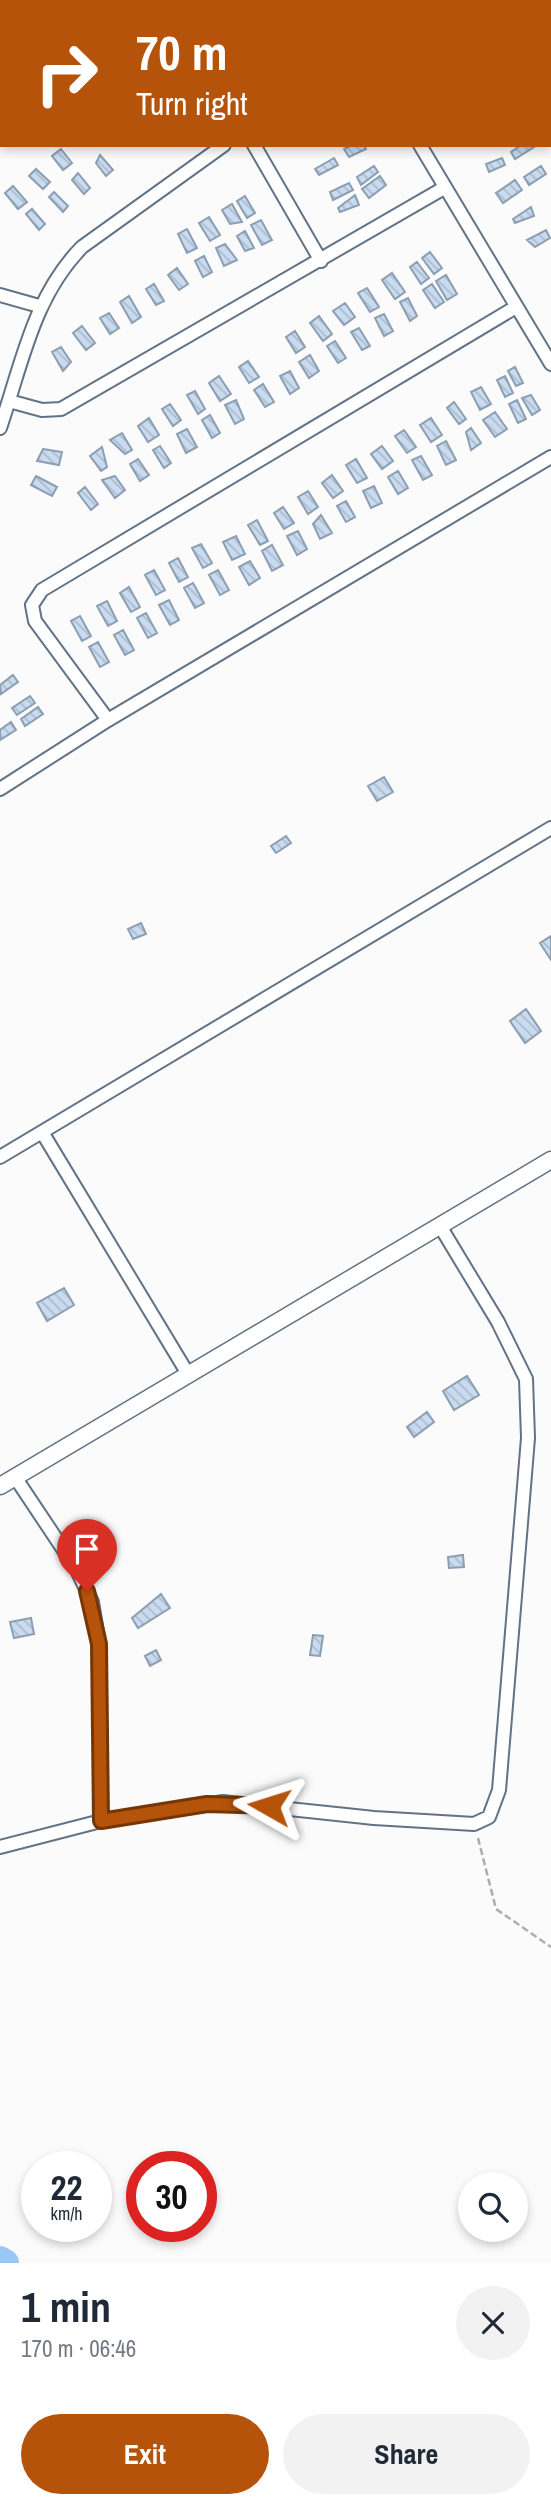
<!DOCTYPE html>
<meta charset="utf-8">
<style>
:root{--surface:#fff;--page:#f2f2f3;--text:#1f2937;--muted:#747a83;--accent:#b45309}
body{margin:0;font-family:"Archivo Narrow",sans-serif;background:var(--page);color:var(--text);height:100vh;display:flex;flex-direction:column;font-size:26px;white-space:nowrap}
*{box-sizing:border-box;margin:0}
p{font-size:23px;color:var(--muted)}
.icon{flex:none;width:38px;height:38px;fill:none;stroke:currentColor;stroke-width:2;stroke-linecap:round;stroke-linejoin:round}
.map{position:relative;height:2263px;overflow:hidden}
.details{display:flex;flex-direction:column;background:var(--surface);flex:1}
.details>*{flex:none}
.top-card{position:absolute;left:0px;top:0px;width:551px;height:147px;box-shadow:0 4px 10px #0003;background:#b45309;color:#fff;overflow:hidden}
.fabs{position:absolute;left:458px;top:2172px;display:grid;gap:14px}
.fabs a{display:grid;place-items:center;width:70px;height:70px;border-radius:50%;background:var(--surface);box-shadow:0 4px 10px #0003;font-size:35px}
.speed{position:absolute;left:21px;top:2151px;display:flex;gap:14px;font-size:35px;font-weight:700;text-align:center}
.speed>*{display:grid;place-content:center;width:91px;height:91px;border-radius:50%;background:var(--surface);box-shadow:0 4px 10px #0003;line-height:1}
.speed small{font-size:18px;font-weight:400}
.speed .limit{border:10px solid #d22;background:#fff;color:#111}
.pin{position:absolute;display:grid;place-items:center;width:60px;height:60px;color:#fff;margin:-72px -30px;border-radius:50% 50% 50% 0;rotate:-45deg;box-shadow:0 0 7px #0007}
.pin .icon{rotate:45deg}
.me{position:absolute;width:77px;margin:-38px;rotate:276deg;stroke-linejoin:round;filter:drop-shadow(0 0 5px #0008)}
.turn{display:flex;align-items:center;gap:24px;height:147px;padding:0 21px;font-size:32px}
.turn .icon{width:91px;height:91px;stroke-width:2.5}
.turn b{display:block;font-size:49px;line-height:60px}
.round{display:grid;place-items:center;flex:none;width:74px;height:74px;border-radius:37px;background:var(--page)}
.summary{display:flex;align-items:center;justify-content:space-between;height:119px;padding:0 21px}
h1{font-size:42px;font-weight:700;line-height:52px}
.button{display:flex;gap:14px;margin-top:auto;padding:14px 21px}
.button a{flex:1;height:80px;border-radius:42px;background:var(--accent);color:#fff;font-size:28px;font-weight:700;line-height:80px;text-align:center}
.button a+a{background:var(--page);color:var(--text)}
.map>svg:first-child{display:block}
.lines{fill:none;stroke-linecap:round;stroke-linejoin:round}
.river{stroke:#9bc7f5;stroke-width:28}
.building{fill:url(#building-back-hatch);stroke:#8c9eb1;stroke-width:2}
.minor-casing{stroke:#627385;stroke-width:16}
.tertiary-casing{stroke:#627385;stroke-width:19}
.path{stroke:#abadb0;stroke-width:2.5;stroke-dasharray:7 3.5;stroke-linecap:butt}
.minor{stroke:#fff;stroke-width:12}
.tertiary{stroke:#fff;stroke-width:16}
.route-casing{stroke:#753606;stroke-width:18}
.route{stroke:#b45309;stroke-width:12}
</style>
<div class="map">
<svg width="551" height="2263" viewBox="0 0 551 2263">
<defs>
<pattern id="building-back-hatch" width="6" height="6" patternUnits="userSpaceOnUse" patternTransform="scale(1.75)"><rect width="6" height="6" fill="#c8dbef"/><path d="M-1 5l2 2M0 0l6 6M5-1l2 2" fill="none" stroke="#acbcce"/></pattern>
</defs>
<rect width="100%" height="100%" fill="#fbfbfb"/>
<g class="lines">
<path class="river" d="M 0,2260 L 5,2263"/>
</g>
<path class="building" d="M 352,145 L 364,145 L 366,149 L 349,157 L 344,149 Z
M 521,145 L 534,147 L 515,159 L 511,152 Z
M 61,149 L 72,163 L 63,170 L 52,156 Z
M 100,155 L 113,170 L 106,176 L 96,163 Z
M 334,158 L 338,165 L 319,175 L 315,169 Z
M 502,158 L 505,165 L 489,172 L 486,164 Z
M 374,166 L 378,172 L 361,185 L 357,177 Z
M 541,166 L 546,174 L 529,185 L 524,177 Z
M 36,169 L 50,182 L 43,189 L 29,176 Z
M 78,173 L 90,188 L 84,194 L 72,180 Z
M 380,176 L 386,185 L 369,198 L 362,189 Z
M 515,180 L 522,190 L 503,203 L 496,193 Z
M 349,183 L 353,190 L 333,200 L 330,192 Z
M 13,186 L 27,202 L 18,209 L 5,193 Z
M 54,192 L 68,206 L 63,212 L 49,197 Z
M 355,195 L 359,205 L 340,212 L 338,208 Z
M 245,196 L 255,213 L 247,218 L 237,201 Z
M 232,204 L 242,222 L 230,224 L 222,210 Z
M 531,207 L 534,216 L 515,223 L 513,219 Z
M 32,209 L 45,224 L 39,230 L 26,214 Z
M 209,217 L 220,235 L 210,241 L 199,223 Z
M 261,220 L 272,240 L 262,245 L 251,225 Z
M 187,229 L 197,248 L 187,253 L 178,234 Z
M 546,230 L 550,238 L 535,247 L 527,240 Z
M 245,231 L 254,248 L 245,251 L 237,236 Z
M 225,244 L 237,260 L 224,266 L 216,248 Z
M 430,252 L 442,268 L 434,274 L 422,258 Z
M 204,256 L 212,272 L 203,277 L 195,261 Z
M 417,262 L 429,278 L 421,284 L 410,267 Z
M 177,268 L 188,284 L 179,290 L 168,275 Z
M 392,273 L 405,292 L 395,299 L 382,280 Z
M 446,275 L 457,294 L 447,300 L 436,281 Z
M 154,284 L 164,301 L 156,305 L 146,289 Z
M 432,284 L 444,302 L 435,308 L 423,290 Z
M 367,288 L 379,307 L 370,312 L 358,293 Z
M 129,296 L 141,317 L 132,323 L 120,302 Z
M 408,298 L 417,316 L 410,321 L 400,302 Z
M 345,303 L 355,317 L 344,325 L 333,311 Z
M 109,313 L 119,328 L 110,334 L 100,318 Z
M 384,314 L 393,331 L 384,336 L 375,318 Z
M 319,316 L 332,334 L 323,341 L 310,323 Z
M 82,326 L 95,343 L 86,350 L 73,333 Z
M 359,328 L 370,346 L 362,350 L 351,332 Z
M 295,331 L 305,347 L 296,353 L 286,337 Z
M 335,341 L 346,358 L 338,363 L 327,346 Z
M 61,347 L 71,362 L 63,371 L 52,352 Z
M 310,355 L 319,371 L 309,378 L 299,362 Z
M 248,361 L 259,377 L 249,383 L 239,367 Z
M 515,367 L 523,383 L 516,386 L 508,371 Z
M 290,371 L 299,388 L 290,394 L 280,376 Z
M 219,376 L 231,394 L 220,401 L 209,383 Z
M 505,376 L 513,393 L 505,397 L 497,380 Z
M 263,384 L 274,402 L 265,407 L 254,390 Z
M 481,387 L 491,404 L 480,410 L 471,392 Z
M 195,391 L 205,409 L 198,414 L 187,395 Z
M 531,395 L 540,410 L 532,415 L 522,398 Z
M 236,400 L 244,419 L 235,424 L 225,405 Z
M 517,400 L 526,419 L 518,423 L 509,404 Z
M 454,402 L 466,419 L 459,424 L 447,408 Z
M 170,404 L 181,420 L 173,426 L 162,409 Z
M 495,412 L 507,429 L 495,437 L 483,420 Z
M 210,415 L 220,433 L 212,438 L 202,420 Z
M 149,418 L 159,435 L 148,442 L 138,426 Z
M 431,418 L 442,435 L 431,442 L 420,425 Z
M 471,428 L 481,443 L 471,450 L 466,432 Z
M 187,429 L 197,447 L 186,453 L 177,434 Z
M 404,430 L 416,447 L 407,453 L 395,436 Z
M 122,433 L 132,450 L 125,454 L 110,440 Z
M 446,441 L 456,460 L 446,465 L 437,446 Z
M 160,446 L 171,463 L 164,468 L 153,450 Z
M 382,446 L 393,461 L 382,469 L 371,454 Z
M 102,447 L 107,467 L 101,471 L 90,456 Z
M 43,449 L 62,452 L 59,465 L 37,461 Z
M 421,456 L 432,475 L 423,480 L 412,460 Z
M 138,459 L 149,475 L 140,481 L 130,464 Z
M 356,459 L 367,478 L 357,483 L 346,465 Z
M 398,471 L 408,488 L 398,494 L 388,477 Z
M 332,475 L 343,491 L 333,498 L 322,483 Z
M 36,476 L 57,487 L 52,496 L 31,485 Z
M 115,476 L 125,490 L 115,498 L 102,480 Z
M 374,486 L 382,503 L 371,508 L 363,491 Z
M 85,487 L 98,504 L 91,510 L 78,493 Z
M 308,491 L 318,507 L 308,514 L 298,497 Z
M 346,501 L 355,517 L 346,522 L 337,506 Z
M 283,507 L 294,523 L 284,529 L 274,513 Z
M 321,515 L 332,533 L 320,539 L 313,524 Z
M 257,520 L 268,541 L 260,545 L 248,525 Z
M 298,531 L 307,549 L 297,555 L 287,536 Z
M 236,536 L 245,554 L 232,560 L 223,542 Z
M 201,544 L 212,563 L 203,568 L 192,548 Z
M 272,545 L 283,565 L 272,571 L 262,551 Z
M 178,558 L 188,577 L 179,582 L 169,563 Z
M 250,561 L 260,578 L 249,585 L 239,567 Z
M 154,570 L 165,590 L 156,595 L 145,575 Z
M 218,570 L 229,590 L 220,595 L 209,575 Z
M 193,583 L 204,603 L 195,608 L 184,588 Z
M 129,587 L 140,607 L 131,612 L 120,593 Z
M 169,600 L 179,620 L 170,625 L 159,605 Z
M 107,601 L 117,621 L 108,626 L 97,606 Z
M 146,613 L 157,633 L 148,638 L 137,618 Z
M 80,616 L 91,636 L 82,641 L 71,621 Z
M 123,630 L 134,650 L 125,655 L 114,635 Z
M 98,642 L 109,662 L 100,667 L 89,647 Z
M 13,675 L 18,682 L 1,694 L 0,685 Z
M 30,696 L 35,703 L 17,715 L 12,708 Z
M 38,707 L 43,714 L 25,726 L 21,719 Z
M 11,722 L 16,730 L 0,740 L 0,730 Z
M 384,777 L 393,792 L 377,801 L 368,786 Z
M 286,836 L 291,843 L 276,853 L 271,846 Z
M 141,923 L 146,934 L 133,939 L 128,929 Z
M 551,936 L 551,960 L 540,943 Z
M 526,1009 L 541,1031 L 525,1043 L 510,1021 Z
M 64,1288 L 74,1305 L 47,1321 L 37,1303 Z
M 467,1376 L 479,1395 L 454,1410 L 443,1391 Z
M 427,1412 L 434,1422 L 414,1437 L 407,1427 Z
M 463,1555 L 464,1567 L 449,1568 L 448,1557 Z
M 161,1594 L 170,1608 L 138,1628 L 132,1618 Z
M 31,1618 L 34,1634 L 14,1638 L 10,1622 Z
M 313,1635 L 323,1636 L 320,1656 L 310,1655 Z
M 156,1650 L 161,1660 L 150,1666 L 145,1656 Z"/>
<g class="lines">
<defs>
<path id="minor" d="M 335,0 L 336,2
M 166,2 L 169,0
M 366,2 L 369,0
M 0,133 L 2,132
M 254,145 L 321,261
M 420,145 L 551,364
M 0,295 L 39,306
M 9,401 L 42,410 L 61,409 L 444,188
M 0,428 C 22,364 33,297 82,247 L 224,145
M 108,720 L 35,621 L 32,605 L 42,590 L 516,307
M 0,789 L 108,720 L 551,457
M 42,1132 L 188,1374
M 0,1157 L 551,828
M 15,1477 L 77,1570 L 92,1602 L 99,1644 L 101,1821
M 0,1847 L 101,1821 L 223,1802 L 374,1818 L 474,1824 L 489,1817 L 499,1790 L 528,1438 L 526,1379 L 498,1322 L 440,1226"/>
<path id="tertiary" d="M 515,0 L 516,2
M 550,59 L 551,62
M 0,1486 L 551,1160"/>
</defs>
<use href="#minor" class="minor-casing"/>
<use href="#tertiary" class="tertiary-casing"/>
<path class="path" d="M 478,1838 L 496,1909 L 551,1947"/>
<use href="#minor" class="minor"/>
<use href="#tertiary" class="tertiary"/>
</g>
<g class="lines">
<defs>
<path id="route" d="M 87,1591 L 99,1644 L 101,1821 L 207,1804 L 269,1806"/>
</defs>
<use href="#route" class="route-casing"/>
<use href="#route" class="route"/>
</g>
</svg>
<div class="fabs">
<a><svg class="icon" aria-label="search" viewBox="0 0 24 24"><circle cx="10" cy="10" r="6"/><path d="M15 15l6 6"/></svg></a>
</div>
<div class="speed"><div>22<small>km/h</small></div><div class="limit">30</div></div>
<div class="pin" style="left:87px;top:1591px;background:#d93025"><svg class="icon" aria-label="arrive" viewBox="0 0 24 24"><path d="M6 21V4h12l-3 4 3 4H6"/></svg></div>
<svg class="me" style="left:269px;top:1806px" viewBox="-20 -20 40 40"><path d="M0-17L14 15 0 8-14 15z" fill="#b45309" stroke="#fff" stroke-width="4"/></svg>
<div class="top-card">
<div class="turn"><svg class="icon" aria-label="right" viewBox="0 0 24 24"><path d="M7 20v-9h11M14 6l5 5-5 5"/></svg><div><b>70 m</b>Turn right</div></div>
</div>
</div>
<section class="details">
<div class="summary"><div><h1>1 min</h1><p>170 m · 06:46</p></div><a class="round"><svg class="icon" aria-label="close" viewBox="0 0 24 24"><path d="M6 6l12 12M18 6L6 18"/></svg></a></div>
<div class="button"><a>Exit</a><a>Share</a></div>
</section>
